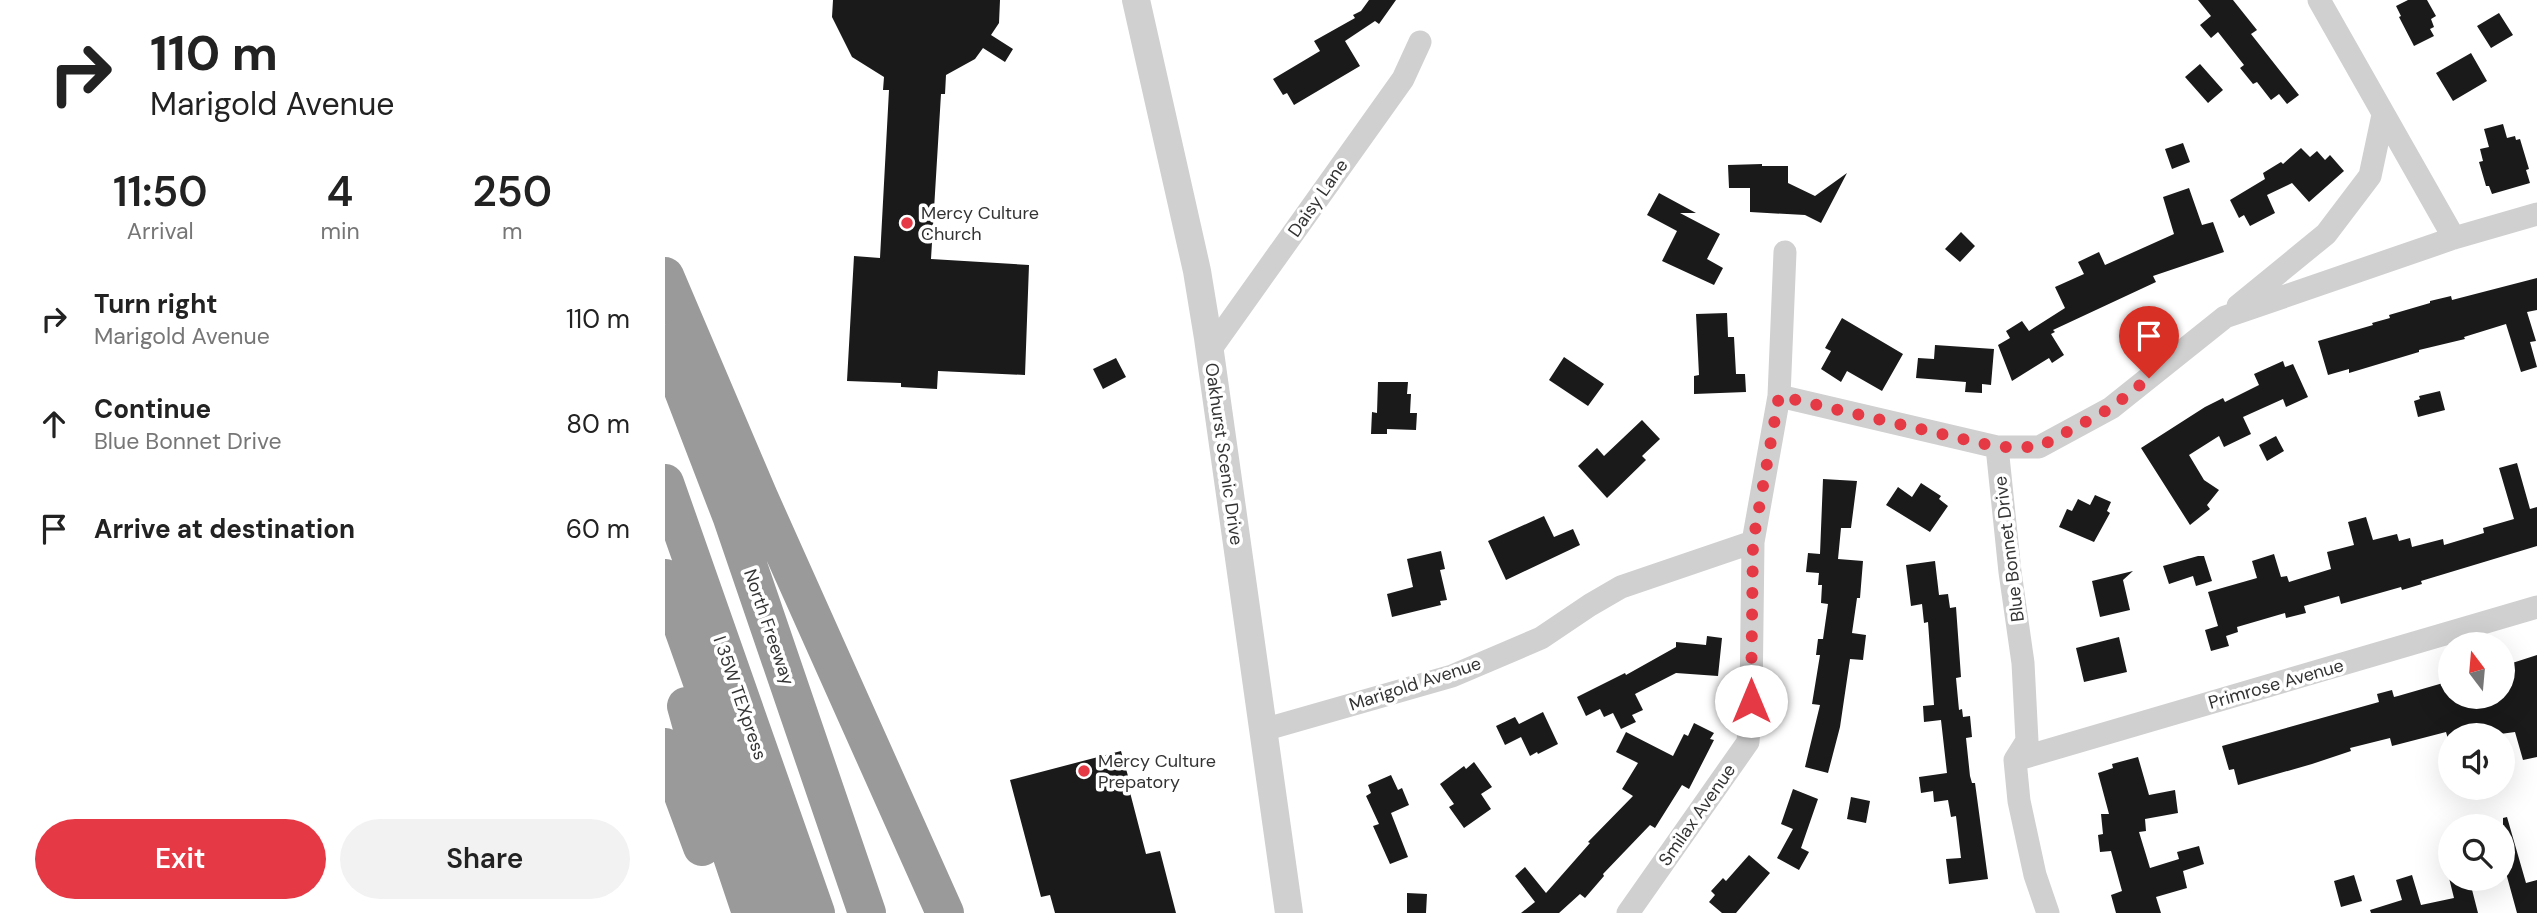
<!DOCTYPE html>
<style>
:root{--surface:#fff;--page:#f2f2f2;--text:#222;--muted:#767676;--accent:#e63946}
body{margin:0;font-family:"DM Sans",sans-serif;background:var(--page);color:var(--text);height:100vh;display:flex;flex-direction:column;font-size:26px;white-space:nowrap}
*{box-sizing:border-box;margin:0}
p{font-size:23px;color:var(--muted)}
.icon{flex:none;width:38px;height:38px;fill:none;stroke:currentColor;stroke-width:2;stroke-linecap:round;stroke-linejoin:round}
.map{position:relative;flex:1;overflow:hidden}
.details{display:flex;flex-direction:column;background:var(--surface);width:665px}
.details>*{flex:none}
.banner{background:#fff;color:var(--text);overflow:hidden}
.needle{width:46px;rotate:344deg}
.tools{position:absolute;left:1773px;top:632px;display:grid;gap:14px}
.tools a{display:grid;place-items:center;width:77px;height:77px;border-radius:50%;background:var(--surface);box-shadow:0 7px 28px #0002;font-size:35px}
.pin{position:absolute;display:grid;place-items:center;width:60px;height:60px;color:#fff;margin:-72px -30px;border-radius:50% 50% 50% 0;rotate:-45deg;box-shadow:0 0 7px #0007}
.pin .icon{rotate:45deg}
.me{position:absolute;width:77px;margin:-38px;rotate:0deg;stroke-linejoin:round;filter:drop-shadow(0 0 5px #0008)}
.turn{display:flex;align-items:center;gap:24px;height:147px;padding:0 35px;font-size:32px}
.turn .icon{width:91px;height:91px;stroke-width:2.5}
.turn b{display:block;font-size:49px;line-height:60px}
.eta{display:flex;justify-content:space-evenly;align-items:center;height:119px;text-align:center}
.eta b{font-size:42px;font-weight:600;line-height:49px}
.primary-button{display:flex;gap:14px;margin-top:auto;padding:14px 35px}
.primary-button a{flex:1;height:80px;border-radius:42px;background:var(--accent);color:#fff;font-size:28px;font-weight:600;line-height:80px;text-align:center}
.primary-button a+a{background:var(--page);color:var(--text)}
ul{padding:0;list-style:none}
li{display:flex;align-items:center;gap:21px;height:105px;padding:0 35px}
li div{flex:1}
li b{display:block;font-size:26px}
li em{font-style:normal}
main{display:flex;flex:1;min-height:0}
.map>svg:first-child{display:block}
.building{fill:#1a1a1a}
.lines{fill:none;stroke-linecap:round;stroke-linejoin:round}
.minor{stroke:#d0d0d0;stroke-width:23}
.tertiary{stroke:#d0d0d0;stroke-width:28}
.motorway{stroke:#9a9a9a;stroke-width:38}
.route{stroke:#e63946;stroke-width:12;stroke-dasharray:0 21.6}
.poi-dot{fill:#e63946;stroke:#fff;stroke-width:2.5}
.labels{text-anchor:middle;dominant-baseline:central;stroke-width:7;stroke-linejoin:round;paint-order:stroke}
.street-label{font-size:18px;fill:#333;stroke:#fff}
.poi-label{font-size:18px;fill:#333;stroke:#fff;text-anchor:start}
</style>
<main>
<section class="details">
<div class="banner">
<div class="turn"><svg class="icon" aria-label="right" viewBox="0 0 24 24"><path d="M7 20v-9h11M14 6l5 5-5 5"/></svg><div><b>110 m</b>Marigold Avenue</div></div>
</div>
<div class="eta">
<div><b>11:50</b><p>Arrival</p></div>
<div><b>4</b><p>min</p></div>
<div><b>250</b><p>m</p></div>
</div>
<ul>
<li><svg class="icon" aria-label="right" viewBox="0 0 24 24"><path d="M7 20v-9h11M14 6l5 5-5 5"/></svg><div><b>Turn right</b><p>Marigold Avenue</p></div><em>110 m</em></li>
<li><svg class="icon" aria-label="ahead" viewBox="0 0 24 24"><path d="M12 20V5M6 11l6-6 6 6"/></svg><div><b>Continue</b><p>Blue Bonnet Drive</p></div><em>80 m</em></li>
<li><svg class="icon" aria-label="arrive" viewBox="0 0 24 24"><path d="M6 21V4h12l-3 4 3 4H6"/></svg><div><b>Arrive at destination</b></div><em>60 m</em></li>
</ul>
<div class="primary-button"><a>Exit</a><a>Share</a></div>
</section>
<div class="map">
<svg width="1872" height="913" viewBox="0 0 1872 913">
<rect width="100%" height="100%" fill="#fff"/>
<path class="building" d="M 168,0 L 335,0 L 334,23 L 326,35 L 348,49 L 340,62 L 318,48 L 310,59 L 281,75 L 280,94 L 276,94 L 266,259 L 364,265 L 360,375 L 273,371 L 272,389 L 236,387 L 236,383 L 182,381 L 189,256 L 215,258 L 224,90 L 218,90 L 219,77 L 187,57 L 167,17 Z
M 704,0 L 731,0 L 714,24 L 710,21 L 680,41 L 695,66 L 629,105 L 622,93 L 618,95 L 608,79 L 655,51 L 649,41 L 690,18 L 688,15 L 696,11 Z
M 1533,0 L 1568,0 L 1592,30 L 1586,34 L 1634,95 L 1622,104 L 1614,94 L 1606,100 L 1592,82 L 1588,84 L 1575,68 L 1579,65 L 1553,32 L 1546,38 L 1535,25 L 1546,16 Z
M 1743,0 L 1762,0 L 1771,16 L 1766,19 L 1769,27 L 1765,29 L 1769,36 L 1749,46 L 1734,17 L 1736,16 L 1731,6 Z
M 1834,13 L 1848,35 L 1826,48 L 1812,26 Z
M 1806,53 L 1822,81 L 1788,101 L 1771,73 Z
M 1535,64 L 1558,90 L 1543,103 L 1520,77 Z
M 1838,124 L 1842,138 L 1850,136 L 1851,140 L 1855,139 L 1864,169 L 1861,170 L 1865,183 L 1827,194 L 1824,186 L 1821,186 L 1814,162 L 1818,161 L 1815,149 L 1824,147 L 1819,129 Z
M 1518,143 L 1525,162 L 1507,169 L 1500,149 Z
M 1636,148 L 1645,157 L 1652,151 L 1660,160 L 1665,155 L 1679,171 L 1644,202 L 1627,183 L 1602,195 L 1610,213 L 1585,226 L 1579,215 L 1574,218 L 1565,200 L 1600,179 L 1598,173 L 1616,162 L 1618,164 Z
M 1097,164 L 1097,166 L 1123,166 L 1123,183 L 1150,196 L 1182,173 L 1156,223 L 1140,215 L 1085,212 L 1085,188 L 1064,188 L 1063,165 Z
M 1524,188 L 1537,225 L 1548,222 L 1559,252 L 1488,276 L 1491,282 L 1388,330 L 1390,332 L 1386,334 L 1399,355 L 1387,363 L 1384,358 L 1347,381 L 1333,345 L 1345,338 L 1341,331 L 1357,321 L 1364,331 L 1400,308 L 1390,287 L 1419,274 L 1413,262 L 1434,252 L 1440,265 L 1509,234 L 1498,197 Z
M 994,193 L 1031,213 L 1015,213 L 1055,234 L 1042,259 L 1058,268 L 1049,285 L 997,261 L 1012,231 L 982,215 Z
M 1296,232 L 1310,246 L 1295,262 L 1280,249 Z
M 1872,278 L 1872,310 L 1862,312 L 1871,341 L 1865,342 L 1872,367 L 1856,372 L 1841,324 L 1799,337 L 1800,339 L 1754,350 L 1754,352 L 1684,373 L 1684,369 L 1663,375 L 1653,341 L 1708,325 L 1707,323 L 1725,318 L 1724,315 L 1765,303 L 1765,301 L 1786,296 L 1787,300 Z
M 1062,313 L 1063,337 L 1069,337 L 1071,374 L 1080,374 L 1081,392 L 1029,394 L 1029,376 L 1034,375 L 1031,314 Z
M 1177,318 L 1238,354 L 1217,391 L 1182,371 L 1176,382 L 1156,369 L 1166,351 L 1160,348 Z
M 1270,345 L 1329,349 L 1326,385 L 1317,384 L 1317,393 L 1300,392 L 1301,382 L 1251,378 L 1253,358 L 1269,359 Z
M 899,357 L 939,384 L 923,406 L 884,380 Z
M 451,358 L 461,377 L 438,389 L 428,369 Z
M 1618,361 L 1620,367 L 1628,364 L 1643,397 L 1621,407 L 1618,399 L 1578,417 L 1586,434 L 1559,447 L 1554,436 L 1524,455 L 1539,480 L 1554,490 L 1542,505 L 1545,509 L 1525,525 L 1476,448 L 1540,407 L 1558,398 L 1560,402 L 1594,385 L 1589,374 Z
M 713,382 L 743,382 L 742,394 L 746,394 L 745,413 L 752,413 L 751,430 L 722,429 L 722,434 L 706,434 L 707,412 L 712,413 Z
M 1775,391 L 1780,410 L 1753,417 L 1749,401 L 1755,399 L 1754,396 Z
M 977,420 L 995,439 L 977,456 L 981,460 L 942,498 L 913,466 L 932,448 L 939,456 Z
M 1611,436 L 1619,451 L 1602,461 L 1594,445 Z
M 1852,463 L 1865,509 L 1872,507 L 1872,546 L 1756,581 L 1757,584 L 1737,590 L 1736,587 L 1676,604 L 1674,596 L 1639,606 L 1641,613 L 1621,618 L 1620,613 L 1572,627 L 1573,632 L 1561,636 L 1564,646 L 1546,651 L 1540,630 L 1553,626 L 1543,592 L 1592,578 L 1587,561 L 1609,554 L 1616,577 L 1622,576 L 1624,582 L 1666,569 L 1662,552 L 1689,545 L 1683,522 L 1701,517 L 1708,540 L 1732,534 L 1734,541 L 1745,538 L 1747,547 L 1778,539 L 1779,545 L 1819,533 L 1818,528 L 1849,519 L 1834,468 Z
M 1158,479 L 1192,481 L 1186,528 L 1176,528 L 1173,559 L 1198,561 L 1195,598 L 1192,598 L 1187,633 L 1201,635 L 1198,660 L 1185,659 L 1175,727 L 1163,773 L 1140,767 L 1155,705 L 1147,704 L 1155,655 L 1151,655 L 1153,639 L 1158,639 L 1163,604 L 1156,603 L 1157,585 L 1153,585 L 1154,573 L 1141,572 L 1143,553 L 1155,554 Z
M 1256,483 L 1276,496 L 1274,499 L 1283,506 L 1265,532 L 1221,505 L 1233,487 L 1247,497 Z
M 1430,495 L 1446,502 L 1442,511 L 1445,513 L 1429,542 L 1394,527 L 1402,509 L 1407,511 L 1413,499 L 1425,505 Z
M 879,516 L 889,537 L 908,529 L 915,545 L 841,580 L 823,541 Z
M 776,551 L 780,569 L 775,570 L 782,600 L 775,601 L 776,605 L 727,617 L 722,594 L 748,587 L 742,559 Z
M 1533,556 L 1539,556 L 1547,581 L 1531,586 L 1528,576 L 1504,584 L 1498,566 Z
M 1270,561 L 1274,595 L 1283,594 L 1285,608 L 1291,607 L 1296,677 L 1291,678 L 1294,710 L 1297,709 L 1298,717 L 1305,716 L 1307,737 L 1301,738 L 1305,776 L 1307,783 L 1310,783 L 1323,879 L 1284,884 L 1281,859 L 1296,858 L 1291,816 L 1286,817 L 1283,800 L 1269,802 L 1268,791 L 1256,793 L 1254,777 L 1282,773 L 1276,720 L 1259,722 L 1258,706 L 1269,705 L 1263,622 L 1259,623 L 1257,604 L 1246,606 L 1241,565 Z
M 1468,571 L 1458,580 L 1465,610 L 1435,617 L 1427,581 Z
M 1042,636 L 1057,638 L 1053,676 L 1011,673 L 970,694 L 978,710 L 967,715 L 971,722 L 956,729 L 948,713 L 939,717 L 935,709 L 921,716 L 912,697 L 960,673 L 961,675 L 1011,647 L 1011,642 L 1041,645 Z
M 1454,637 L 1462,672 L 1419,682 L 1411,648 Z
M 1872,655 L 1872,757 L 1858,760 L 1850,732 L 1828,735 L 1824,728 L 1797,735 L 1785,735 L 1783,739 L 1781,732 L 1727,746 L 1725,738 L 1685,748 L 1686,751 L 1647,764 L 1573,785 L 1569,769 L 1564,770 L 1557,746 L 1714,702 L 1712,694 L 1727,690 L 1729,697 L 1733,696 L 1785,681 L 1785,696 L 1838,696 L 1838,666 Z
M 878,712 L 893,744 L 873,754 L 872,752 L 865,756 L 856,737 L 840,745 L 831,726 L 850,717 L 854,724 Z
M 1029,723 L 1049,733 L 1045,739 L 1049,740 L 1024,789 L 1017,785 L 990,828 L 985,825 L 938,874 L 939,876 L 920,898 L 915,894 L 894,913 L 856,913 L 870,902 L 850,876 L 860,867 L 881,893 L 925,843 L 923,842 L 968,796 L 957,789 L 973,763 L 951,752 L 961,732 L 1008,756 L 1019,734 L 1023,736 Z
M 456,751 L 463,776 L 461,777 L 481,854 L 495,851 L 511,913 L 390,913 L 385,895 L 376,897 L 345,780 Z
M 1473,757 L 1484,795 L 1510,790 L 1513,813 L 1480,819 L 1481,831 L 1474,832 L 1485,868 L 1514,859 L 1512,852 L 1534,846 L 1539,864 L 1518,871 L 1522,888 L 1491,897 L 1496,913 L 1451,913 L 1446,895 L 1457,891 L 1446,851 L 1435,852 L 1433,835 L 1438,834 L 1436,814 L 1444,814 L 1433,773 L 1448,768 L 1447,764 Z
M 809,762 L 827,787 L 816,794 L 826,809 L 799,828 L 784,807 L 789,804 L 775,784 L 799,766 L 801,769 Z
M 726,775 L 733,790 L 737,788 L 744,805 L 726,813 L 743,857 L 725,864 L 708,826 L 714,824 L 701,796 L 706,793 L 703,785 Z
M 1128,789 L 1153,799 L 1136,848 L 1144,852 L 1134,870 L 1112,858 L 1128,829 L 1116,824 Z
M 1186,797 L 1205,801 L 1201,823 L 1182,819 Z
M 1842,817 L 1861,883 L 1872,880 L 1872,913 L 1852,913 L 1838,862 L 1838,818 Z
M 1084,855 L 1105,873 L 1071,913 L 1057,913 L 1044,902 L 1050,895 L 1046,891 L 1058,878 L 1061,881 Z
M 1689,875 L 1697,901 L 1676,907 L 1669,881 Z
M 1747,875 L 1756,905 L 1789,898 L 1784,878 L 1804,878 L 1813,913 L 1706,913 L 1705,910 L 1737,900 L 1731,880 Z
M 742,893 L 762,894 L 761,913 L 742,913 Z"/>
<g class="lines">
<path class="minor" d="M 1654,0 L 1789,238
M 1573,306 L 1661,234 L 1705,176 L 1718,115
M 545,350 L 738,79 L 755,42
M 1114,396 L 1332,447
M 598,730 L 787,676 L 876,638 L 925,605 L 956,587 L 1088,542
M 1350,760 L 1872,607
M 963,913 L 1083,742 L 1086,701 L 1088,542 L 1114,396 L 1120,252
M 1383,913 L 1370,875 L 1354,801 L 1350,760 L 1362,741 L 1358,663 L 1345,572 L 1332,447 L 1374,447 L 1446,408 L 1560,317 L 1789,238 L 1872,214"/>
<path class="tertiary" d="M 471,0 L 532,271 L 543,338 L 624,913"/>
<path class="motorway" d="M 0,276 L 94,497 L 280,913
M 0,344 L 67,518 L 202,913
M 0,483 L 151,913
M 0,578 L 119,913
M 21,706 L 42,782 L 86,913
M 0,747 L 37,847"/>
</g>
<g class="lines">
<path class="route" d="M 1086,701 L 1088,542 L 1114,396 L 1332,447 L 1374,447 L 1446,408 L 1484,378"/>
</g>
<g class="poi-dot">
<circle cx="242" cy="223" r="7"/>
<circle cx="419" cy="771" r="7"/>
</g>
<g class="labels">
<g class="street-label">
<text transform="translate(653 198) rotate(-55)">Daisy Lane</text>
<text transform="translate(559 454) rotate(82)">Oakhurst Scenic Drive</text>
<text transform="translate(1344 549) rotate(-97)">Blue Bonnet Drive</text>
<text transform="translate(104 627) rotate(71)">North Freeway</text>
<text transform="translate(750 684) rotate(-18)">Marigold Avenue</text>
<text transform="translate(1611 684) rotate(-16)">Primrose Avenue</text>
<text transform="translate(75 698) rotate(71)">I 35W TEXpress</text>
<text transform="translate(1032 815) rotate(-55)">Smilax Avenue</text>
</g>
<g class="poi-label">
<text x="256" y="213">Mercy Culture<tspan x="256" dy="21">Church</tspan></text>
<text x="433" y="761">Mercy Culture<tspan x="433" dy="21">Prepatory</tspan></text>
</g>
</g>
</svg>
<div class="tools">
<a><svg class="needle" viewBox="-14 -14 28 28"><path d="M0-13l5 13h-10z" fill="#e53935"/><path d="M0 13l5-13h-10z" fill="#767676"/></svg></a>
<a><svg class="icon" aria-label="sound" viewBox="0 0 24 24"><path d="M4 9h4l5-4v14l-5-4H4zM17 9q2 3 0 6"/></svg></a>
<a><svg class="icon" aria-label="search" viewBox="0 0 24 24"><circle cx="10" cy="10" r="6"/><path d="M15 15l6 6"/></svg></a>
</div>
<div class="pin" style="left:1484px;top:378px;background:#d93025"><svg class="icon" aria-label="arrive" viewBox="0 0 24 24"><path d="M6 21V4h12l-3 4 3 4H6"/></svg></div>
<svg class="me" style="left:1086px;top:701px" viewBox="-20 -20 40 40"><circle r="19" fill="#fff"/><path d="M0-13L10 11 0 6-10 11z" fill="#e63946"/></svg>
</div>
</main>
